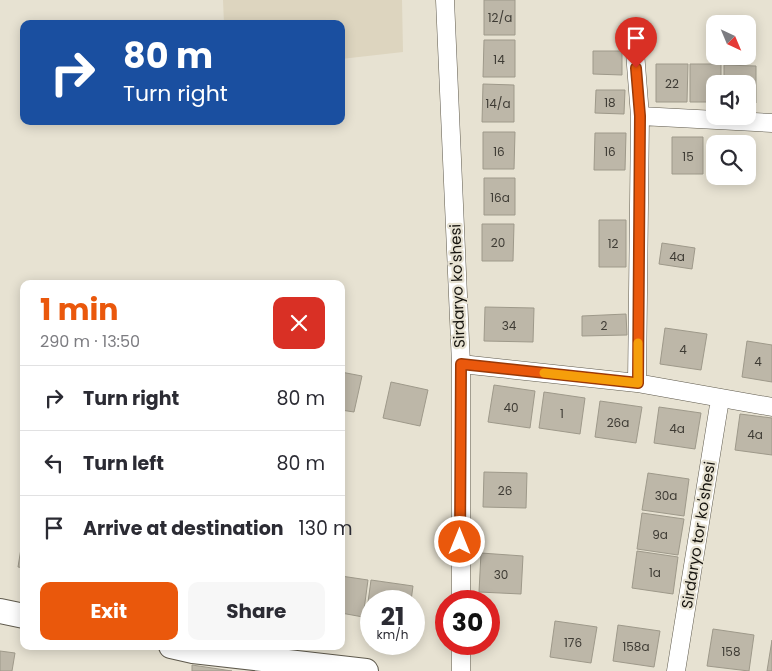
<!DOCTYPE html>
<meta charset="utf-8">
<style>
:root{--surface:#fff;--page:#f7f7f7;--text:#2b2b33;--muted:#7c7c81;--line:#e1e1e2;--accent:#ea580c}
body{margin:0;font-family:Poppins,sans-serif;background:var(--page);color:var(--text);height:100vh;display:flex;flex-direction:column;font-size:19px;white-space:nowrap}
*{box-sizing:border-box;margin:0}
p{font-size:16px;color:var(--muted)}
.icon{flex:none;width:28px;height:28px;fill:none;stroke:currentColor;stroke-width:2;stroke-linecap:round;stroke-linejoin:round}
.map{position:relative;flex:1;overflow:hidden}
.sheet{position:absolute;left:20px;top:280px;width:325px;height:370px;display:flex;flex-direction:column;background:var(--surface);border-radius:10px;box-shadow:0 2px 12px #0003}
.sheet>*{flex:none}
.guide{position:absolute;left:20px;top:20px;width:325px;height:105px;border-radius:10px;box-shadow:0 2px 12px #0003;background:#1a4fa0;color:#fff;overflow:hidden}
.needle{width:32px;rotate:136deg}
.tools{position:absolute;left:706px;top:15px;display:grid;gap:10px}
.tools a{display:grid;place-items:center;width:50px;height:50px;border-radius:10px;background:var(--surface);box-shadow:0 2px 12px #0003;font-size:25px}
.speed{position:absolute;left:360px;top:590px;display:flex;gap:10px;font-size:25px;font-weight:700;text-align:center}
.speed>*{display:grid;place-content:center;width:65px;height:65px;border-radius:50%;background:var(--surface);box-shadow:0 2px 12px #0003;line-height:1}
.speed small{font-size:12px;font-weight:400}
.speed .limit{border:8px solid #d22;background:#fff;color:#111}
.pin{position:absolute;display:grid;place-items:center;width:42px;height:42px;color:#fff;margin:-51px -21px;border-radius:50% 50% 50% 0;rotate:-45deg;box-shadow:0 0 5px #0007}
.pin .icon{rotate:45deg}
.me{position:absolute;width:55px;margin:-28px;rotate:0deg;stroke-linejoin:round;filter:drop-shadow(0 0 4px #0008)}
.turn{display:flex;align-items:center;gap:18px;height:105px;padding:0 20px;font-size:22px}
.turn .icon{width:65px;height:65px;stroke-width:2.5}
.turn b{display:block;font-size:35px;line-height:42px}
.round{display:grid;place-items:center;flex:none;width:52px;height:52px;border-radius:10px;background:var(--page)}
.headline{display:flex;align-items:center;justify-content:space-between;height:85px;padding:0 20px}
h1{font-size:30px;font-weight:700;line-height:38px;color:var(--accent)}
.action{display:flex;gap:10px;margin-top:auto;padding:10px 20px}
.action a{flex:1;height:58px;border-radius:10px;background:var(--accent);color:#fff;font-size:20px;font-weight:700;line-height:58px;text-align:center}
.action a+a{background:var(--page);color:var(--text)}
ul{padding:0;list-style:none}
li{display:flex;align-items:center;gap:15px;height:65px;padding:0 20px;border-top:1px solid var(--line)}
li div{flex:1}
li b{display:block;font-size:19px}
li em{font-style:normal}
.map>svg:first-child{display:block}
.built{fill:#ddd5bf}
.building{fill:#bdb7a8;stroke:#9e998a}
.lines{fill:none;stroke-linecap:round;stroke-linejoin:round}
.street-casing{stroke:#5e594c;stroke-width:19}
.secondary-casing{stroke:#5e594c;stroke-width:26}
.street{stroke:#fff;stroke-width:18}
.secondary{stroke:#fff;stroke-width:24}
.route-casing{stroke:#983908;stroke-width:12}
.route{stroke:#ea580c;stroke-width:9}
.slow{stroke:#f59e0b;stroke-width:9}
.labels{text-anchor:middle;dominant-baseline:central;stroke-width:4.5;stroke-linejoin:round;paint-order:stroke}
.number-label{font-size:12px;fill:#3e3b34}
.street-label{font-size:15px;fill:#14120d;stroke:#e7e2d2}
</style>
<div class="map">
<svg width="772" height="671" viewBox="0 0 772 671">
<rect width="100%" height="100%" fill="#e7e2d2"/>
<path class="built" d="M 223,0 L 402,0 L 403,52 L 341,59 L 341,24 L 224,24 Z"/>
<path class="building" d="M 484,0 L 515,0 L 515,35 L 484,35 Z
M 484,40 L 515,40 L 515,77 L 483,77 Z
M 593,51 L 622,51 L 622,75 L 593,74 Z
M 656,64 L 688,64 L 687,102 L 656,102 Z
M 690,64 L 721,64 L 721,84 L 715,84 L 715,102 L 690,102 Z
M 724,65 L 756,66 L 756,103 L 748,103 L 748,84 L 724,84 Z
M 483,84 L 514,85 L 514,122 L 482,122 Z
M 596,90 L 625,90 L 624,114 L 595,113 Z
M 483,132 L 515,132 L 514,169 L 483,169 Z
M 595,133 L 626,133 L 625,170 L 594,170 Z
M 672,137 L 703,137 L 703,174 L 672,174 Z
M 484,178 L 515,178 L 515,215 L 484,215 Z
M 599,220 L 626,220 L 626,267 L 599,267 Z
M 482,224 L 514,224 L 513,261 L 482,261 Z
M 662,243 L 695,248 L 692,269 L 659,264 Z
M 485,307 L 534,308 L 533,342 L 484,341 Z
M 626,314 L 627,335 L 582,336 L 582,316 Z
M 665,328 L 707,334 L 701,370 L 660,364 Z
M 747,341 L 772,345 L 772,382 L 742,377 Z
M 341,372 L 362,376 L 354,412 L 341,410 Z
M 391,382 L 428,390 L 420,426 L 383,418 Z
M 494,385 L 535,391 L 530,428 L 488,422 Z
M 544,392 L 585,398 L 580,434 L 539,428 Z
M 600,401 L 642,407 L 636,443 L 595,437 Z
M 659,407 L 701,413 L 695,449 L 654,443 Z
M 740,414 L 772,418 L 772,455 L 735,450 Z
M 484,472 L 527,473 L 526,508 L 483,507 Z
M 648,473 L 689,479 L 684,516 L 642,510 Z
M 642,513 L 684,519 L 678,555 L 637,549 Z
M 24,530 L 24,568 L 18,567 Z
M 637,551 L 678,557 L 673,594 L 632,588 Z
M 481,553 L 523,556 L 521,594 L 479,592 Z
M 341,576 L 368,580 L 363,617 L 341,613 Z
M 371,580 L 413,586 L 411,601 L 371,601 L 371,617 L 366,617 Z
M 555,621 L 597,627 L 591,663 L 550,657 Z
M 618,625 L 660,631 L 654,667 L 613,661 Z
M 713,629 L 754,635 L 749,671 L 707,666 Z
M 772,640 L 772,671 L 767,671 Z
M 0,651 L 15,653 L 12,671 L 0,671 Z
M 192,665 L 232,671 L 192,671 Z"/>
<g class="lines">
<defs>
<path id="street" d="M 445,0 L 461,364 L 461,601
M 635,52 L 640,116 L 637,383
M 640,116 L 772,123
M 461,364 L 637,383 L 772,407
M 461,671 L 461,644
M 676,671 L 720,399"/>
<path id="secondary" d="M 0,611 L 24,616
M 171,646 L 193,651 L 366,671"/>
</defs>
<use href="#street" class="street-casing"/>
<use href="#secondary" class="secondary-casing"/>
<use href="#street" class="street"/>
<use href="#secondary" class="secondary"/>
</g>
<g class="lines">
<defs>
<path id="route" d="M 460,542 L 461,364 L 638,383 L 640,116 L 636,68"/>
</defs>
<use href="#route" class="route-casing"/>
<use href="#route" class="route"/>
<path class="slow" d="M 544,373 L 638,383 L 638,343"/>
</g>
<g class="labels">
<g class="number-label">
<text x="500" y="17">12/a</text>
<text x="499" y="59">14</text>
<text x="672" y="83">22</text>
<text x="610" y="102">18</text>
<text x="498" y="103">14/a</text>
<text x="499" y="151">16</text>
<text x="610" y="151">16</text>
<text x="688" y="156">15</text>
<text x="500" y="197">16a</text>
<text x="498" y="242">20</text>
<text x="613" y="243">12</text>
<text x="677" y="256">4a</text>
<text x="509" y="325">34</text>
<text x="604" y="325">2</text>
<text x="683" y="349">4</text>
<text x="758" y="361">4</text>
<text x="511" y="407">40</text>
<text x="562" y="413">1</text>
<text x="618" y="422">26a</text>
<text x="677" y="428">4a</text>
<text x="755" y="434">4a</text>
<text x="505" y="490">26</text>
<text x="666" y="495">30a</text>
<text x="660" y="534">9a</text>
<text x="655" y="572">1a</text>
<text x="501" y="574">30</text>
<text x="573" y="642">176</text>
<text x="636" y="646">158a</text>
<text x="731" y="651">158</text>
</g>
<g class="street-label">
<text transform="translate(457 286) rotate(-92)">Sirdaryo ko'shesi</text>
<text transform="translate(698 535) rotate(-81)">Sirdaryo tor ko'shesi</text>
</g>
</g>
</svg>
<div class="tools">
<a><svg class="needle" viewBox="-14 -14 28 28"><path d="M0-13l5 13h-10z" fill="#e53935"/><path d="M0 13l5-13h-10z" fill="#7c7c81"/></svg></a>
<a><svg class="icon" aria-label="sound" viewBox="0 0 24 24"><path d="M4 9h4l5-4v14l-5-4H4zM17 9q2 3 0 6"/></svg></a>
<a><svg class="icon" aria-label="search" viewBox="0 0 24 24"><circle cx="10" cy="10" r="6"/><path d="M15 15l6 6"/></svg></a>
</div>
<div class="speed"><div>21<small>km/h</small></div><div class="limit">30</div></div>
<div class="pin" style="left:636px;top:68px;background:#d93025"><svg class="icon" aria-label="arrive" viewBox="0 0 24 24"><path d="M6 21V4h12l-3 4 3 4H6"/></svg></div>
<svg class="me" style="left:460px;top:542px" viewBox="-20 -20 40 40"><circle r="17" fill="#ea580c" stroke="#fff" stroke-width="3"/><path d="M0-11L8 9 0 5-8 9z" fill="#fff"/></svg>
<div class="guide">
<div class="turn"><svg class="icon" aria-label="right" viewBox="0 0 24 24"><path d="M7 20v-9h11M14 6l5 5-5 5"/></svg><div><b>80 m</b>Turn right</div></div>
</div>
<section class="sheet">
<div class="headline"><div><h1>1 min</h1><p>290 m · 13:50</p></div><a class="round" style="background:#d93025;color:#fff"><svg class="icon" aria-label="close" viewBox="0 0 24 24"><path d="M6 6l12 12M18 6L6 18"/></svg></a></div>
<ul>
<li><svg class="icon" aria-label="right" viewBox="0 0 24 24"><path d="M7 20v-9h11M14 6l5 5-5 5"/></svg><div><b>Turn right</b></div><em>80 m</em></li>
<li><svg class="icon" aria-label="left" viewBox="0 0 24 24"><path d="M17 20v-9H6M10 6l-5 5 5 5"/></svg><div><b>Turn left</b></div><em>80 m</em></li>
<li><svg class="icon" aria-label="arrive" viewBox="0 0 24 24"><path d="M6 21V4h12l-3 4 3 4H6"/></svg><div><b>Arrive at destination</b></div><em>130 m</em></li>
</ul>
<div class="action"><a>Exit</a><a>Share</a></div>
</section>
</div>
